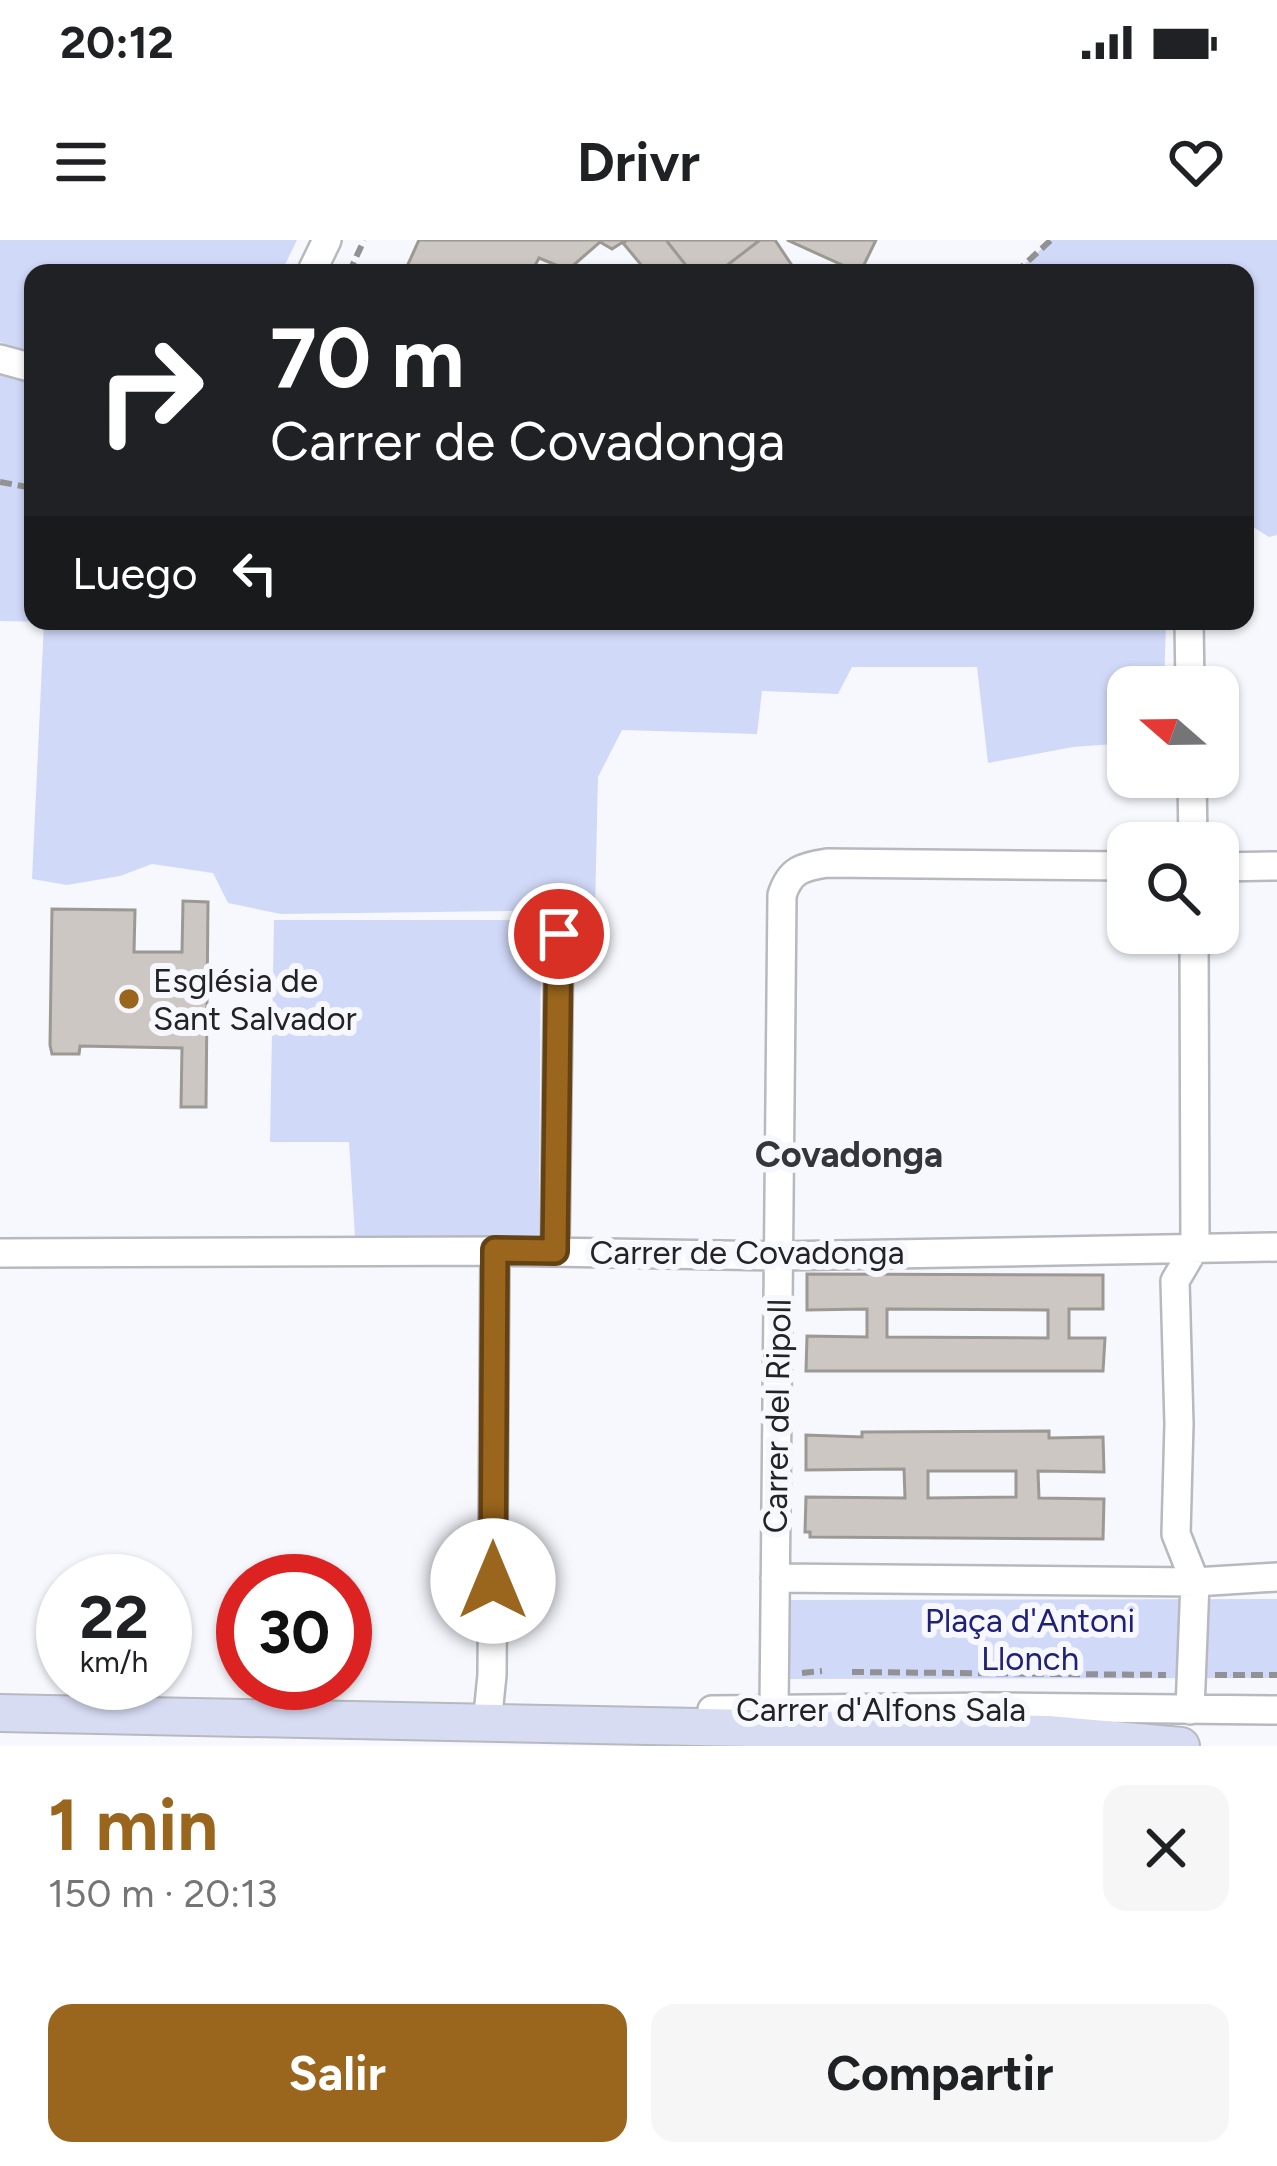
<!DOCTYPE html>
<html lang="es">
<meta charset="utf-8">
<style>
:root{--surface:#fff;--page:#f6f6f6;--text:#202124;--muted:#757577;--accent:#9a651d}
body{margin:0;font-family:Figtree,sans-serif;background:var(--page);color:var(--text);height:100vh;display:flex;flex-direction:column;font-size:45px;white-space:nowrap}
*{box-sizing:border-box;margin:0}
p{font-size:39px;color:var(--muted)}
.icon{flex:none;width:66px;height:66px;fill:none;stroke:currentColor;stroke-width:2;stroke-linecap:round;stroke-linejoin:round}
.map{position:relative;height:1506px;overflow:hidden}
.details{display:flex;flex-direction:column;background:var(--surface);flex:1}
.details>*{flex:none}
.banner{position:absolute;left:24px;top:24px;width:1230px;height:366px;border-radius:24px;box-shadow:0 3px 9px #0004;background:#202124;color:#fff;overflow:hidden}
.needle{width:78px;rotate:290deg}
.buttons{position:absolute;left:1107px;top:426px;display:grid;gap:24px}
.buttons a{display:grid;place-items:center;width:132px;height:132px;border-radius:24px;background:var(--surface);box-shadow:0 3px 9px #0004;font-size:60px}
.speed{position:absolute;left:36px;top:1314px;display:flex;gap:24px;font-size:60px;font-weight:700;text-align:center}
.speed>*{display:grid;place-content:center;width:156px;height:156px;border-radius:50%;background:var(--surface);box-shadow:0 3px 9px #0004;line-height:1}
.speed small{font-size:30px;font-weight:400}
.speed .limit{border:18px solid #d22;background:#fff;color:#111}
.pin{position:absolute;display:grid;place-items:center;width:102px;height:102px;color:#fff;margin:-51px;border:6px solid #fff;border-radius:50%;box-shadow:0 3px 12px #0007}
.me{position:absolute;width:132px;margin:-66px;rotate:0deg;stroke-linejoin:round;filter:drop-shadow(0 0 9px #0008)}
.turn{display:flex;align-items:center;gap:42px;height:252px;padding:0 48px;font-size:54px}
.turn .icon{width:156px;height:156px;stroke-width:2.5}
.turn b{display:block;font-size:84px;line-height:102px}
.then{display:flex;align-items:center;height:114px;padding:0 48px;background:#0003;gap:24px;font-size:45px}
.round{display:grid;place-items:center;flex:none;width:126px;height:126px;border-radius:24px;background:var(--page)}
.headline{display:flex;align-items:center;justify-content:space-between;height:204px;padding:0 48px}
h1{font-size:72px;font-weight:700;line-height:90px;color:var(--accent)}
.cta{display:flex;gap:24px;margin-top:auto;padding:24px 48px}
.cta a{flex:1;height:138px;border-radius:24px;background:var(--accent);color:#fff;font-size:48px;font-weight:700;line-height:138px;text-align:center}
.cta a+a{background:var(--page);color:var(--text)}
.status{display:flex;justify-content:space-between;align-items:center;height:84px;padding:0 60px;background:var(--surface);direction:ltr}
.status svg{height:33px;fill:currentColor}
header{display:flex;justify-content:space-between;align-items:center;height:156px;padding:0 48px;background:var(--surface);font-size:54px;font-weight:700}
.map>svg:first-child{display:block}
.green{fill:#d1d9f8}
.building{fill:#ccc7c2;stroke:#9c9893;stroke-width:3;fill-rule:evenodd}
.lines{fill:none;stroke-linecap:round;stroke-linejoin:round}
.street-casing{stroke:#b7b9bf;stroke-width:32}
.secondary-casing{stroke:#b7b9bf;stroke-width:40}
.path{stroke:#919196;stroke-width:6;stroke-dasharray:12 6;stroke-linecap:butt}
.street{stroke:#fff;stroke-width:27}
.secondary{stroke:#d8dcf3;stroke-width:36}
.route-casing{stroke:#644213;stroke-width:30}
.route{stroke:#9a651d;stroke-width:21}
.poi-dot{fill:#9a651d;stroke:#f7f8fe;stroke-width:4.5}
.labels{text-anchor:middle;dominant-baseline:central;stroke-width:12;stroke-linejoin:round;paint-order:stroke}
.poi-label{font-size:33px;fill:#232326;stroke:#f7f8fe;text-anchor:start}
.street-label{font-size:33px;fill:#232326;stroke:#f7f8fe}
.park-label{font-size:33px;fill:#202078;stroke:#f7f8fe}
.neighbourhood-label{font-size:36px;font-weight:bold;fill:#35363b;stroke:#f7f8fe}
</style>
<div class="status"><b>20:12</b><svg viewBox="0 0 49 12"><path d="M0 12V9h3v3zM5 12V6h3v6zM10 12V3h3v9zM15 12V0h3v12zM26 1h20v11H26zM47 4h2v5h-2z"/></svg></div>
<header><svg class="icon" aria-label="menu" viewBox="0 0 24 24"><path d="M4 6h16M4 12h16M4 18h16"/></svg>Drivr<svg class="icon" aria-label="heart" viewBox="0 0 24 24"><path d="M12 20l-8-8c-3-5 5-10 8-4 3-6 11-1 8 4z"/></svg></header>
<div class="map">
<svg width="1277" height="1506" viewBox="0 0 1277 1506">
<rect width="100%" height="100%" fill="#f7f8fe"/>
<path class="green" d="M 0,0 L 297,0 L 281,33 L 33,33 L 33,112 L 0,102 Z
M 1051,0 L 1277,0 L 1277,295 L 1269,297 L 1245,282 L 1245,33 L 1015,33 Z
M 0,132 L 33,143 L 33,381 L 1166,381 L 1164,447 L 1128,447 L 1128,503 L 1073,507 L 988,523 L 977,427 L 852,427 L 838,454 L 762,451 L 757,494 L 622,490 L 598,537 L 595,670 L 281,674 L 228,663 L 213,633 L 152,624 L 120,636 L 67,645 L 32,639 L 44,382 L 0,381 Z
M 274,680 L 541,680 L 539,996 L 355,997 L 349,902 L 270,902 Z
M 1277,1359 L 1277,1438 L 783,1439 L 784,1360 Z"/>
<path class="building" d="M 419,0 L 626,0 L 612,9 L 600,2 L 568,30 L 539,18 L 531,33 L 404,33 Z
M 627,0 L 666,0 L 692,33 L 636,33 L 643,27 L 623,3 Z
M 666,0 L 760,0 L 717,33 L 692,33 Z
M 760,0 L 775,0 L 797,33 L 717,33 Z
M 787,0 L 876,0 L 860,33 Z
M 183,661 L 208,662 L 206,867 L 181,867 L 182,808 L 80,806 L 79,814 L 52,814 L 50,805 L 52,669 L 135,670 L 134,712 L 182,712 Z
M 807,1034 L 1103,1035 L 1103,1069 L 1069,1069 L 1069,1098 L 1105,1098 L 1103,1131 L 806,1131 L 807,1096 L 867,1097 L 867,1069 L 807,1070 ZM 887,1069 L 1048,1070 L 1048,1098 L 887,1097 Z
M 1049,1191 L 1049,1198 L 1103,1197 L 1104,1232 L 1038,1231 L 1039,1258 L 1104,1259 L 1103,1299 L 810,1297 L 810,1292 L 805,1292 L 806,1257 L 905,1258 L 904,1229 L 806,1230 L 806,1195 L 862,1197 L 862,1192 ZM 928,1231 L 1016,1231 L 1016,1257 L 928,1258 Z"/>
<g class="lines">
<defs>
<path id="street" d="M 311,33 L 327,0
M 0,119 L 33,128
M 1189,381 L 1190,447
M 1192,537 L 1193,603
M 1218,627 L 1277,626
M 495,1011 L 492,1435 L 487,1484 L 501,1482
M 555,1011 L 559,694
M 0,1013 L 495,1011 L 779,1016 L 1277,1007
M 775,1338 L 1195,1342 L 1277,1337
M 712,1470 L 994,1467 L 1277,1470
M 774,1470 L 782,655 C 790,630 802,627 827,623 L 1128,626
M 1190,1470 L 1195,1342 L 1176,1294 L 1179,1184 L 1175,1041 L 1195,1007 L 1194,693"/>
<path id="secondary" d="M 0,1473 L 1048,1494 L 1181,1506"/>
</defs>
<use href="#street" class="street-casing"/>
<use href="#secondary" class="secondary-casing"/>
<path class="path" d="M 349,33 L 364,0
M 1015,33 L 1051,0
M 0,242 L 33,248
M 852,1432 L 1166,1435
M 802,1433 L 822,1431
M 1215,1435 L 1277,1435"/>
<use href="#street" class="street"/>
<use href="#secondary" class="secondary"/>
</g>
<g class="lines">
<defs>
<path id="route" d="M 493,1341 L 495,1010 L 555,1011 L 559,694"/>
</defs>
<use href="#route" class="route-casing"/>
<use href="#route" class="route"/>
</g>
<circle class="poi-dot" cx="129" cy="759" r="12"/>
<g class="labels">
<g class="poi-label">
<text x="153" y="740">Església de<tspan x="153" dy="38">Sant Salvador</tspan></text>
</g>
<g class="street-label">
<text x="747" y="1012">Carrer de Covadonga</text>
<text transform="translate(777 1176) rotate(-89)">Carrer del Ripoll</text>
<text x="881" y="1469">Carrer d'Alfons Sala</text>
</g>
<g class="park-label">
<text x="1030" y="1380">Plaça d'Antoni<tspan x="1030" dy="38">Llonch</tspan></text>
</g>
<g class="neighbourhood-label">
<text x="849" y="914">Covadonga</text>
</g>
</g>
</svg>
<div class="buttons">
<a><svg class="needle" viewBox="-14 -14 28 28"><path d="M0-13l5 13h-10z" fill="#e53935"/><path d="M0 13l5-13h-10z" fill="#757577"/></svg></a>
<a><svg class="icon" aria-label="search" viewBox="0 0 24 24"><circle cx="10" cy="10" r="6"/><path d="M15 15l6 6"/></svg></a>
</div>
<div class="speed"><div>22<small>km/h</small></div><div class="limit">30</div></div>
<div class="pin" style="left:559px;top:694px;background:#d93025"><svg class="icon" aria-label="arrive" viewBox="0 0 24 24"><path d="M6 21V4h12l-3 4 3 4H6"/></svg></div>
<svg class="me" style="left:493px;top:1341px" viewBox="-20 -20 40 40"><circle r="19" fill="#fff"/><path d="M0-13L10 11 0 6-10 11z" fill="#9a651d"/></svg>
<div class="banner">
<div class="turn"><svg class="icon" aria-label="right" viewBox="0 0 24 24"><path d="M7 20v-9h11M14 6l5 5-5 5"/></svg><div><b>70 m</b>Carrer de Covadonga</div></div>
<div class="then">Luego<svg class="icon" aria-label="left" viewBox="0 0 24 24"><path d="M17 20v-9H6M10 6l-5 5 5 5"/></svg></div>
</div>
</div>
<section class="details">
<div class="headline"><div><h1>1 min</h1><p>150 m · 20:13</p></div><a class="round"><svg class="icon" aria-label="close" viewBox="0 0 24 24"><path d="M6 6l12 12M18 6L6 18"/></svg></a></div>
<div class="cta"><a>Salir</a><a>Compartir</a></div>
</section>
